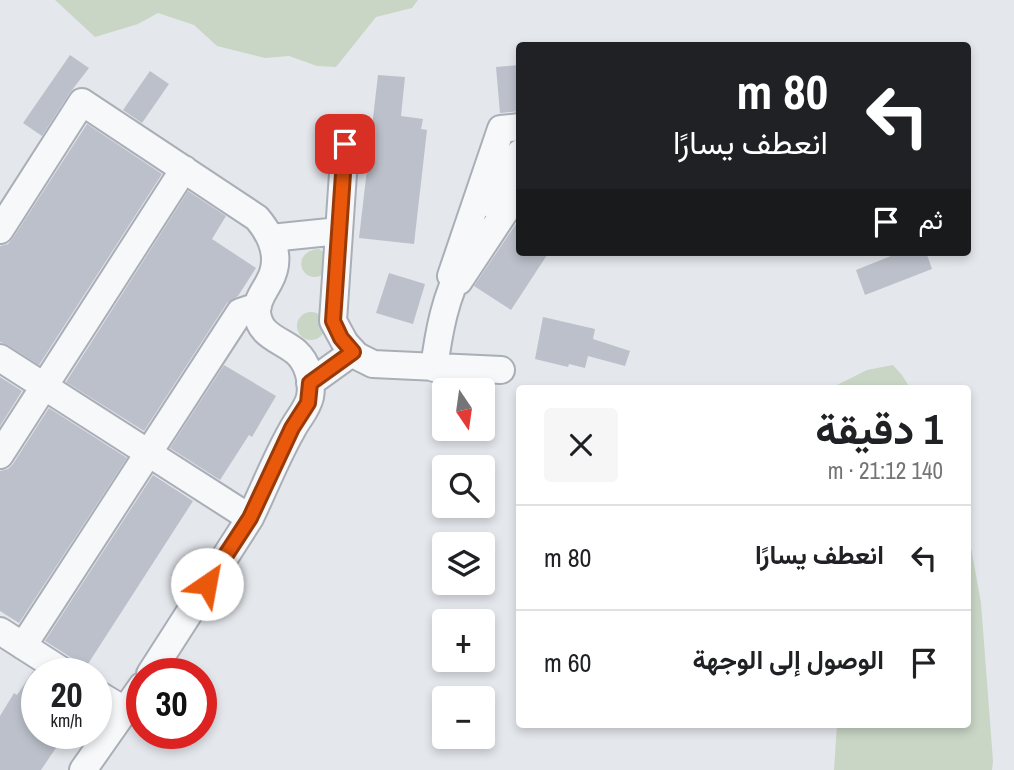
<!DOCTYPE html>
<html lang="ar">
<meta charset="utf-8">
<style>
:root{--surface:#fff;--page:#f6f6f6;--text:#202124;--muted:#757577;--line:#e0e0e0}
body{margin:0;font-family:"Archivo Narrow",Vazirmatn,sans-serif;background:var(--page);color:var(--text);direction:rtl;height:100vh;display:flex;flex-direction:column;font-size:26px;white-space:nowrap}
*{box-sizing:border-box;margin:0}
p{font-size:23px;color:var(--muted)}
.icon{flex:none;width:38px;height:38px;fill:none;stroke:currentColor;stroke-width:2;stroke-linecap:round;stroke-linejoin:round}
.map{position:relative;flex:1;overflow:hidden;direction:ltr}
.sheet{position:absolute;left:516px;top:385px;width:455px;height:343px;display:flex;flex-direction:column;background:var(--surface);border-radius:7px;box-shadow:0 4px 10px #0003;direction:rtl}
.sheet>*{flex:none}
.banner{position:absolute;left:516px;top:42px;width:455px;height:214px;border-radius:7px;box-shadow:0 4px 10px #0003;direction:rtl;background:#202124;color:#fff;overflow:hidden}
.needle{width:46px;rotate:167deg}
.fabs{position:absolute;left:432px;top:378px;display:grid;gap:14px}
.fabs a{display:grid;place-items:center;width:63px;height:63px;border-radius:7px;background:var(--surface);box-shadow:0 4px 10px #0003;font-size:35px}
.speed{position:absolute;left:21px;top:658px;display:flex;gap:14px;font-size:35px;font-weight:700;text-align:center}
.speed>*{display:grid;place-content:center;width:91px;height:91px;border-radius:50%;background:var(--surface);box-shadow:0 4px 10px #0003;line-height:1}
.speed small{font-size:18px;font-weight:400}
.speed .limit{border:10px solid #d22;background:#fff;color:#111}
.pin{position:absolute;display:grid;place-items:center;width:60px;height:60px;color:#fff;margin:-30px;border-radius:14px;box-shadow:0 4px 10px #0006}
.me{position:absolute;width:77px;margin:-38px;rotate:33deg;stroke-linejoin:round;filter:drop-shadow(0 0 5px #0008)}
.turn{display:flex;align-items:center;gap:24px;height:147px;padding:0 28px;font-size:32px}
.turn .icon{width:91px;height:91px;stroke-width:2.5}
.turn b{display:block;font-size:49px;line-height:60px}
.then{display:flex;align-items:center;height:66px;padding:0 28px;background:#0003;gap:14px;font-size:26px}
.round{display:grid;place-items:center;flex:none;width:74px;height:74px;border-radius:7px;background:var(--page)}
.summary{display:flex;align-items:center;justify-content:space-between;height:119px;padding:0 28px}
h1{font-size:42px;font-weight:700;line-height:52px}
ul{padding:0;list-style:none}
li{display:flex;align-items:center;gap:21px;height:105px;padding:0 28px;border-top:2px solid var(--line)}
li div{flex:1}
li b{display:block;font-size:26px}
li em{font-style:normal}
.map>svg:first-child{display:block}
.green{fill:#c9d6c5}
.building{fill:#bbc0ca}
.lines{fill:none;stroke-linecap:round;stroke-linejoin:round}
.minor-casing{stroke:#a9aeb7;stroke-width:30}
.minor{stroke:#f7f8fa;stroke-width:26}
.route-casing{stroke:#983908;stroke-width:18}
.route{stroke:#ea580c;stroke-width:12}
</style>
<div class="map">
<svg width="1014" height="770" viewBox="0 0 1014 770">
<rect width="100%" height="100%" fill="#e4e7ec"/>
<path class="green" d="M 55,0 L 418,0 L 412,8 L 376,17 L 336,67 L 317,66 L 289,56 L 265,58 L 217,46 L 194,25 L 158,13 L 138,24 L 95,37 Z
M 319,249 L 325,253 L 326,273 C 301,289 289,251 319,249 Z
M297 326a14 14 0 1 1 28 0a14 14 0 1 1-28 0Z
M 893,365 L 902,375 L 910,388 L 831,388 L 867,370 Z
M 968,531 L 981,603 L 993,761 L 992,770 L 834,770 L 837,725 L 968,724 Z"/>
<path class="building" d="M 70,55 L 89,68 L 69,94 L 42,136 L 23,123 Z
M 519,65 L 520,111 L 500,113 L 496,67 Z
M 150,71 L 169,84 L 142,123 L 123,110 Z
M 378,75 L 405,77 L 401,116 L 423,119 L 421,129 L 427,130 L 414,244 L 359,238 Z
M 87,124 L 162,174 L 39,365 L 8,345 L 0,342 L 0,246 L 8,244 L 13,238 Z
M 188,191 L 226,216 L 212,239 L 256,268 L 238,296 L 227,303 L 144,431 L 66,382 Z
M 520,218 L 520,252 L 549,252 L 511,310 L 474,286 Z
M 901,252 L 926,252 L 932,269 L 865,295 L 856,270 Z
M 389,273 L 425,284 L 413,324 L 376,313 Z
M 543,317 L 595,329 L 593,339 L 630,351 L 625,366 L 588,356 L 585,368 L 569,364 L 568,367 L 535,359 Z
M 224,365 L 276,396 L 252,437 L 249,435 L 220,480 L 170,448 Z
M 0,377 L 22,391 L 0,426 Z
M 49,408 L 127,458 L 19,623 L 0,611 L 0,471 L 8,469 L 13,464 Z
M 153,475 L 193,501 L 86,667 L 45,641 Z
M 33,671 L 37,673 L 37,733 L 66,733 L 41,770 L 0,770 L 0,716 L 14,693 L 17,695 Z"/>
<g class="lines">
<defs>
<path id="minor" d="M 520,127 L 501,129 L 451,276 L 459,281 L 520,189
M 345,144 L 333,321 L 345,343 L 357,356 L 373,364 L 501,370
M 493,205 L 520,153
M 0,230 L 82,102 L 257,218 C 273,237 282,259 269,282 C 264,292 257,299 257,312 C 259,336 280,339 296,352 C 308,363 313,381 310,397 C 307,410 298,418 292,430 C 276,458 264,489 250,518
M 271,238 L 339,231
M 0,358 L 250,518 L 150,674
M 434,368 C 439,331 445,297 463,264
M 310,383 L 353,352
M 0,455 L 184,169
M 0,631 L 67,674
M 23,646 L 240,312 L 258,306
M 96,693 L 126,711
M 83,770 L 142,686"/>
</defs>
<use href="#minor" class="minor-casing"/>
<use href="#minor" class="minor"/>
</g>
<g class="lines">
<defs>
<path id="route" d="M 207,584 L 250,518 L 292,428 L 308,403 L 310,383 L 353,352 L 341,338 L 333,321 L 345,144"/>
</defs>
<use href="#route" class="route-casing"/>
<use href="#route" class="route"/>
</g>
</svg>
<div class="fabs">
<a><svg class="needle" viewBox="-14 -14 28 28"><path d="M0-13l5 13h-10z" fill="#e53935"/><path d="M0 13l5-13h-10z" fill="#757577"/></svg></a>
<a><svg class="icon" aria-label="search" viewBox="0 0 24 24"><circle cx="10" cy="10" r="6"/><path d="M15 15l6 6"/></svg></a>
<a><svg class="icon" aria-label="layers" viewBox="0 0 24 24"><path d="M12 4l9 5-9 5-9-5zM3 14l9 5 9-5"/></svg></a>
<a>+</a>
<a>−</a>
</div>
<div class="speed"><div>20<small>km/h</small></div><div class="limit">30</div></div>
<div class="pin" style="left:345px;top:144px;background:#d93025"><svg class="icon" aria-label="arrive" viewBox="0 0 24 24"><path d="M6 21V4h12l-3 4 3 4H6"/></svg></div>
<svg class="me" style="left:207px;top:584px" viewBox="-20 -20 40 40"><circle r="19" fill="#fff"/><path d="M0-13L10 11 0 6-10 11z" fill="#ea580c"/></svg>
<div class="banner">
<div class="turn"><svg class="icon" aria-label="left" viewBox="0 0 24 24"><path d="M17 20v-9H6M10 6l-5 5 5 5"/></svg><div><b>80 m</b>انعطف يسارًا</div></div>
<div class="then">ثم<svg class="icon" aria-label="arrive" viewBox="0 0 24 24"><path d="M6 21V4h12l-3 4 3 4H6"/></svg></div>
</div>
<section class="sheet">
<div class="summary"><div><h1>1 دقيقة</h1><p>140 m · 21:12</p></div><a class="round"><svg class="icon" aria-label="close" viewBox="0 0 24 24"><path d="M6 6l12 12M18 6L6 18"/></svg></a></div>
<ul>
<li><svg class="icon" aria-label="left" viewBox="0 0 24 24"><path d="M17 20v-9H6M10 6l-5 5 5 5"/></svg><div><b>انعطف يسارًا</b></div><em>80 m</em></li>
<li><svg class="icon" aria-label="arrive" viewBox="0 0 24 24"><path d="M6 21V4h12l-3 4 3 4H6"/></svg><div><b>الوصول إلى الوجهة</b></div><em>60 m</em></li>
</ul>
</section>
</div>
